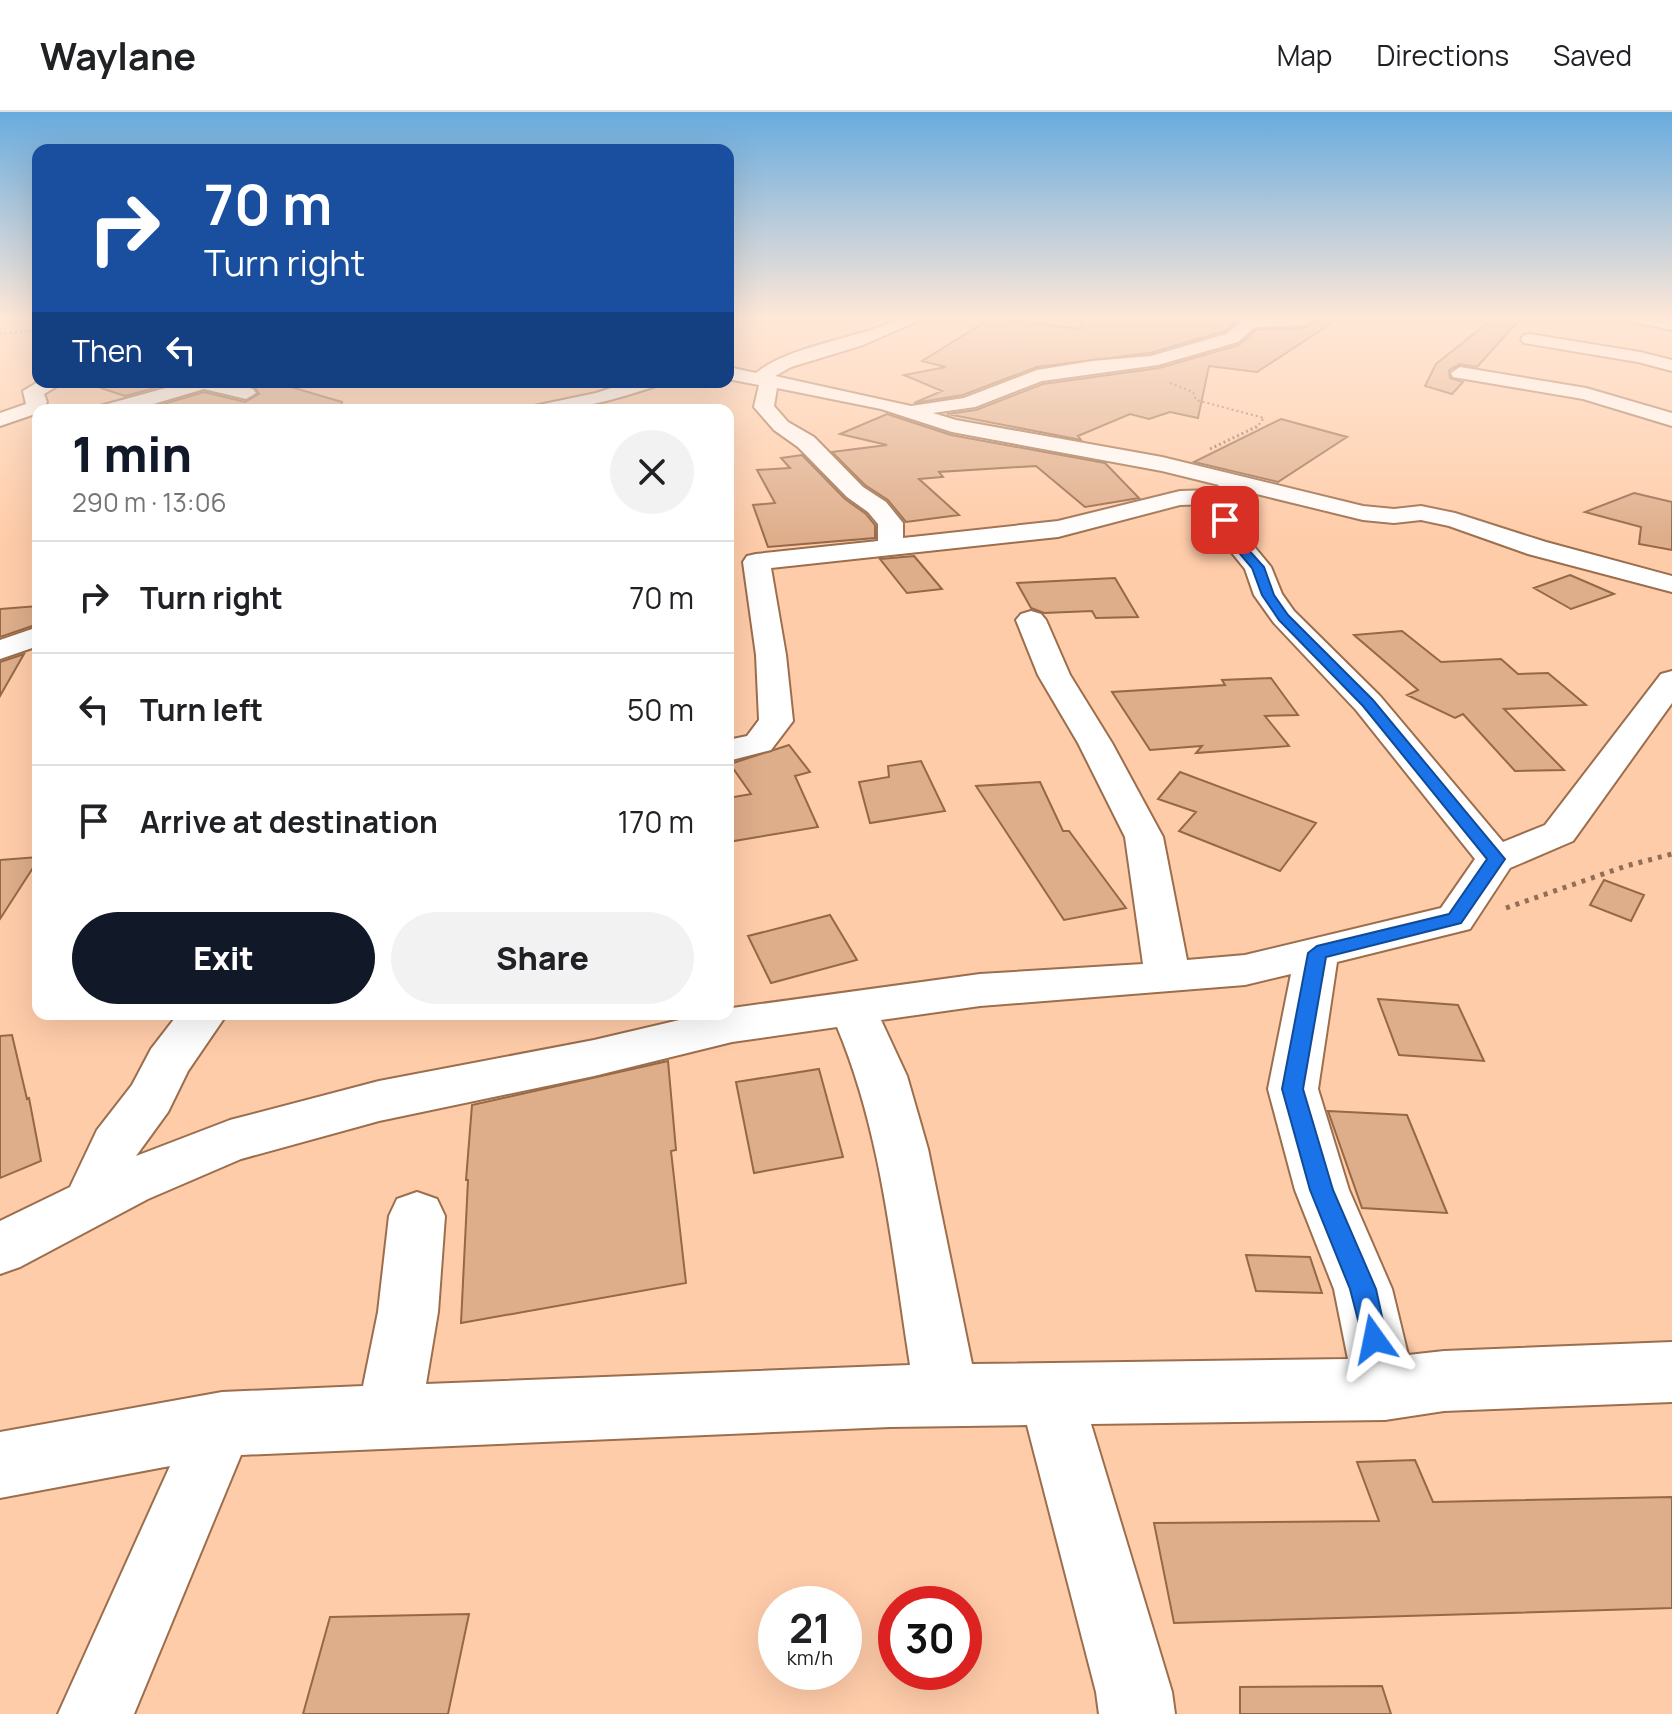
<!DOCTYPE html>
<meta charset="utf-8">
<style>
:root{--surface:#fff;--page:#f2f2f2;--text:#202124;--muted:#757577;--line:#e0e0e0;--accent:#111827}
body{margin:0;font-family:Manrope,sans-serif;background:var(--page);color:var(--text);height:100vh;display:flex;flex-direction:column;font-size:30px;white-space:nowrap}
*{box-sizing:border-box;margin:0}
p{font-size:26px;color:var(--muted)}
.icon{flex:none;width:44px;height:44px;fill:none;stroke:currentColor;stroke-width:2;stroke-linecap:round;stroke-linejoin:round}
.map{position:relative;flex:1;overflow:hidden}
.drawer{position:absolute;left:32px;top:292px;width:702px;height:616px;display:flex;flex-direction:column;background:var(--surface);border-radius:16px;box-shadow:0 8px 32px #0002}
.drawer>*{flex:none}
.top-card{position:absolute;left:32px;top:32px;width:702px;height:244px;border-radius:16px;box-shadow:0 8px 32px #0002;background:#1a4fa0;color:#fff;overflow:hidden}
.speed{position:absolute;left:758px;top:1474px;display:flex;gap:16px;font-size:40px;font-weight:700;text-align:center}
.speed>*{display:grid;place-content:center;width:104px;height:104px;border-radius:50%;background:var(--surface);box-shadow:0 8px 32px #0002;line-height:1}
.speed small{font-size:20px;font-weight:400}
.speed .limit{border:12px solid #d22;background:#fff;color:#111}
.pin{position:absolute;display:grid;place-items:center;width:68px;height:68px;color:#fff;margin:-34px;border-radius:16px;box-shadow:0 4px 12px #0006}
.me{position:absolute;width:88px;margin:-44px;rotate:348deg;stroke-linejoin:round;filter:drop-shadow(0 0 6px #0008)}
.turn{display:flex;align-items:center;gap:28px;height:168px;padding:0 40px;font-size:36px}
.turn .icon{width:104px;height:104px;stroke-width:2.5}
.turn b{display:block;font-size:56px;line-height:68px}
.then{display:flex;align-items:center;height:76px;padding:0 40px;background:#0003;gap:16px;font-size:30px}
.round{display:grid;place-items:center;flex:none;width:84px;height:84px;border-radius:42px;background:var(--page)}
.overview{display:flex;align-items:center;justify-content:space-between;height:136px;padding:0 40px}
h1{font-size:48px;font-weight:800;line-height:60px;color:var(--accent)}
.button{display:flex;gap:16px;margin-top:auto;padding:16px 40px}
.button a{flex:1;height:92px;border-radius:48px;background:var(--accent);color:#fff;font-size:32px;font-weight:800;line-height:92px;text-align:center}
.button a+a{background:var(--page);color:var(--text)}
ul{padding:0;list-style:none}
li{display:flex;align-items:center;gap:24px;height:112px;padding:0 40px;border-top:2px solid var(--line)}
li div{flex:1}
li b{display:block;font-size:30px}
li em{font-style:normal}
header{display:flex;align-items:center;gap:48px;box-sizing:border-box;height:112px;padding:0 40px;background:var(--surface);border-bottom:2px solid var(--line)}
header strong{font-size:38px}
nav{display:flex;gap:44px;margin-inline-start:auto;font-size:28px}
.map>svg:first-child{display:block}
.building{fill:#dead8a;stroke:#956847;stroke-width:2}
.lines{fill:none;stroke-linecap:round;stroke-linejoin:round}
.minor-casing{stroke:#9b6e4d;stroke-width:4}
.path-far2{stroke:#906e57;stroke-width:2;stroke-dasharray:2 3;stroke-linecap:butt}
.path-far1{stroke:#906e57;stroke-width:3;stroke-dasharray:2 3;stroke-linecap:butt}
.path{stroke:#906e57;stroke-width:5;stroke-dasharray:4 6;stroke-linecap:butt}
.minor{fill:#fff;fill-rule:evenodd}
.route{fill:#1a73e8;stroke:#114b97;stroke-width:2}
</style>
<header>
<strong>Waylane</strong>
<nav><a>Map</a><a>Directions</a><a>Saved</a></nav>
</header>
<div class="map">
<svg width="1672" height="1602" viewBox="0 0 1672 1602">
<rect width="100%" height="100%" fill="#ffcca9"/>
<path class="building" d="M 1082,205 L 1230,205 L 1235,211 L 1225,219 L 1150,241 L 1037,255 L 963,283 L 914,291 L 942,279 L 904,263 L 946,255 L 922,249 L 991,206 L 1081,217 Z
M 1323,205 L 1341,205 L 1257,260 L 1209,254 L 1198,306 L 1170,300 L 1149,307 L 1130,302 L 1078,324 L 1081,328 L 947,302 L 976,298 L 1043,272 L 1159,256 L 1239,233 L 1256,218 L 1304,216 Z
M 1495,205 L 1522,205 L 1477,255 L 1460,252 L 1449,258 L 1450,266 L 1463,270 L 1452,282 L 1425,274 L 1436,252 Z
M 102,270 L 177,270 L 125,284 L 101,276 Z
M 236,270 L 274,270 L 342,290 L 341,298 L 169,298 L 157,294 L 204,280 L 245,290 L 259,282 L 254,274 Z
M 887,302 L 951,323 L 1105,351 L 1139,386 L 1085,395 L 1036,354 L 939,360 L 943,365 L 919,367 L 959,403 L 906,410 L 888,388 L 865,373 L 832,340 L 887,333 L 840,322 Z
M 1281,307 L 1347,325 L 1278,370 L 1194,350 Z
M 802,343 L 845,387 L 866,402 L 875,413 L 875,426 L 768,435 L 753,393 L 775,391 L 757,358 L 790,356 L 781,346 Z
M 1634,381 L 1672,390 L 1672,438 L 1639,432 L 1641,415 L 1585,400 Z
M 914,444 L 942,477 L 907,481 L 880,447 Z
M 1570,463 L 1614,482 L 1571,497 L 1534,476 Z
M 1115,466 L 1138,505 L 1096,506 L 1092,499 L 1044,501 L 1031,496 L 1017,471 Z
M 38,494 L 38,512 L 0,525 L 0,497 Z
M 1402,519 L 1441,550 L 1501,547 L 1518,562 L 1548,561 L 1586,593 L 1504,597 L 1564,658 L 1515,659 L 1463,602 L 1455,606 L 1407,583 L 1418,578 L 1354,523 Z
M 24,542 L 0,584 L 0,550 Z
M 1271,566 L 1298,603 L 1265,604 L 1289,634 L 1196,641 L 1202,634 L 1150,638 L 1112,580 L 1225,573 L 1222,568 Z
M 789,633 L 810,660 L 795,664 L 818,715 L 728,730 L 728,686 L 751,682 L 730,652 Z
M 921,649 L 945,699 L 870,711 L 859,670 L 889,665 L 888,654 Z
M 1180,660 L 1316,711 L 1280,759 L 1179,719 L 1196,700 L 1158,687 Z
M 1040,670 L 1063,719 L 1069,719 L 1126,796 L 1064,808 L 976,674 Z
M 38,745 L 38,748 L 0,807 L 0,748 Z
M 1604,768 L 1644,783 L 1631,809 L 1590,793 Z
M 830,803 L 857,848 L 771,871 L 748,824 Z
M 1378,887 L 1458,893 L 1484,949 L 1399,943 Z
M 12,923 L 27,987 L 29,986 L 41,1049 L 0,1066 L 0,924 Z
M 668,949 L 676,1038 L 671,1039 L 686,1171 L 461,1211 L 468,1068 L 466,1068 L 472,993 Z
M 819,957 L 843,1045 L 754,1061 L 736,970 Z
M 1328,999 L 1407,1003 L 1447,1101 L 1362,1096 Z
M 1246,1143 L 1310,1145 L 1322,1181 L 1256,1179 Z
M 1415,1348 L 1433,1390 L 1672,1385 L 1672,1496 L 1174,1511 L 1154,1411 L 1379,1409 L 1357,1350 Z
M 469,1502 L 448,1602 L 303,1602 L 330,1505 Z
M 1382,1574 L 1391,1602 L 1240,1602 L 1240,1575 Z"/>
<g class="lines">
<defs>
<path id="minor" d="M 903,205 L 919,205 L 920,208 L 863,233 L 791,255 L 775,264 L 911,294 L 964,286 L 1037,258 L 1092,249 L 1151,244 L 1226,222 L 1240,211 L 1233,205 L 1320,205 L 1304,213 L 1255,215 L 1238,230 L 1158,253 L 1042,269 L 975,295 L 933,301 L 956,308 L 1162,345 L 1363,394 L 1394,397 L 1421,394 L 1455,401 L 1546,430 L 1672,464 L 1672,480 L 1528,442 L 1449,414 L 1421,408 L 1394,411 L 1363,408 L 1240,378 L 1234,385 L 1237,408 L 1252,432 L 1271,455 L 1282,482 L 1294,499 L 1380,584 L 1503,730 L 1545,713 L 1661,562 L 1672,559 L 1672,591 L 1573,729 L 1510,756 L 1470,817 L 1337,850 L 1318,977 L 1349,1078 L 1392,1177 L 1408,1243 L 1444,1239 L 1672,1230 L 1672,1290 L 1444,1299 L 1385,1308 L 1091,1312 L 1172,1580 L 1175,1602 L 1099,1602 L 1096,1580 L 1027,1313 L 890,1315 L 241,1343 L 134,1602 L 58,1602 L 170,1354 L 0,1386 L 0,1320 L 222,1280 L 363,1274 L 378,1200 L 389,1104 L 397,1087 L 417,1080 L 437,1087 L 445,1104 L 438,1200 L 426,1272 L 910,1253 C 892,1139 882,1022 837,915 L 732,930 L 594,964 L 379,1009 L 241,1047 L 148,1087 L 20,1155 L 0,1162 L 0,1109 L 70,1075 L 97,1018 L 132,973 L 151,937 L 178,902 L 227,902 L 188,959 L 168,1000 L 136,1044 L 230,1008 L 379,969 L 594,928 L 705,902 L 728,902 L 728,897 L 732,896 L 980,862 L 1143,852 L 1125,725 L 1078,631 L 1038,563 L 1016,508 L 1021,502 L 1031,499 L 1041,502 L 1046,508 L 1070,563 L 1112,631 L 1163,725 L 1187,848 L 1245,843 L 1441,796 L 1475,747 L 1356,598 L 1274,511 L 1254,483 L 1245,457 L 1228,436 L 1213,408 L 1211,392 L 1180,393 L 1058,425 L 771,456 L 786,543 L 793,609 L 771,638 L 728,649 L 728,628 L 747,624 L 759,608 L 756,543 L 743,450 L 747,444 L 756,442 L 878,429 L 878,412 L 868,400 L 847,385 L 798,335 L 774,318 L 754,295 L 759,273 L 728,267 L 728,255 L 756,261 C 792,232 861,227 903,205 ZM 777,276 L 881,297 L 952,320 L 1162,359 L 1219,373 L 1215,378 L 1180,379 L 1058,409 L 903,426 L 903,411 L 886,390 L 863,375 L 814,325 L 788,310 L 774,294 ZM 1291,862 L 1268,977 L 1295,1078 L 1334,1177 L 1348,1247 L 972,1252 L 928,1037 L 907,964 L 881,908 L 980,894 L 1245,873 Z
M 1622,205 L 1672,208 L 1672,218 L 1624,208 Z
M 1530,222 L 1640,240 L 1672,248 L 1672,259 L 1638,250 L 1524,231 L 1521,227 L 1524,223 Z
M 1460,255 L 1586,276 L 1672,301 L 1672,314 L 1583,287 L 1453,265 L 1451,261 Z
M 38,270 L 64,270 L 44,282 L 47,290 L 38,301 L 0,314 L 0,301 L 26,292 L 23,279 Z
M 188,270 L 223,270 L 253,277 L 256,281 L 246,287 L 204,277 L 133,298 L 97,298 L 100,294 Z
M 630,270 L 658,270 L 656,274 C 611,289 578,298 531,298 L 534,294 L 596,281 Z
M 38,515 L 38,534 L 0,547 L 0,528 Z"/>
</defs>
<use href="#minor" class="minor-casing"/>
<path class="path-far2" d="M 0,222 L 38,218
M 1170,271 L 1193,280 L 1196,288 L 1264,306 L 1256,316"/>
<path class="path-far1" d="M 1210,337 L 1258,314"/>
<path class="path" d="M 1506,796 L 1626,754 L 1672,742"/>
<use href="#minor" class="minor"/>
</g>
<linearGradient id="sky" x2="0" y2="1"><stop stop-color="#68abde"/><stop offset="0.48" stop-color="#ffe8d8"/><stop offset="1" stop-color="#ffe8d8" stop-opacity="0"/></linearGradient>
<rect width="1672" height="429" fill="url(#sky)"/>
<path class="route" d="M 1221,406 L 1228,406 L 1245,434 L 1264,455 L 1274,483 L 1288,503 L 1373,588 L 1505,747 L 1461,811 L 1326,845 L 1303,977 L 1333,1078 L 1376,1177 L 1387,1227 L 1383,1235 L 1374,1239 L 1365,1235 L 1350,1177 L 1310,1078 L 1282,977 L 1308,841 L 1317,834 L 1449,802 L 1487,747 L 1363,594 L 1279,508 L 1262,483 L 1252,456 L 1235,436 Z"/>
</svg>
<div class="speed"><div>21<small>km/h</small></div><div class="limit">30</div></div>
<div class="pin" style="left:1225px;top:408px;background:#d93025"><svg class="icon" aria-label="arrive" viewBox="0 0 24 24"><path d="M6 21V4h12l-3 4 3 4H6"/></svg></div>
<svg class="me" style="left:1374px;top:1227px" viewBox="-20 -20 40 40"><path d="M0-17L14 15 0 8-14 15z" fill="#1a73e8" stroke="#fff" stroke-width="4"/></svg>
<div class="top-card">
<div class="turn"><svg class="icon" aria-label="right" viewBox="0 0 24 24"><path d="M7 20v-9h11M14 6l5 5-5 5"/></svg><div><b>70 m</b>Turn right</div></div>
<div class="then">Then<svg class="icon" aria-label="left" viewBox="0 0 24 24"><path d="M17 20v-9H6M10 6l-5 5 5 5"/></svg></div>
</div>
<section class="drawer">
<div class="overview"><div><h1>1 min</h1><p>290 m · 13:06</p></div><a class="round"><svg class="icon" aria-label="close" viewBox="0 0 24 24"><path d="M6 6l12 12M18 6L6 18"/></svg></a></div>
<ul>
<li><svg class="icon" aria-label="right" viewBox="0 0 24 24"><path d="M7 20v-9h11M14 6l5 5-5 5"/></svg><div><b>Turn right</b></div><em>70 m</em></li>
<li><svg class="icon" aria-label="left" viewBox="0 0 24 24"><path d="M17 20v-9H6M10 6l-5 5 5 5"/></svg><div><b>Turn left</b></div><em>50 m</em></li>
<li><svg class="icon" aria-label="arrive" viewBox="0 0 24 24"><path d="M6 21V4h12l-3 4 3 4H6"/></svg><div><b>Arrive at destination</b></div><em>170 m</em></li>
</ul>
<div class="button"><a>Exit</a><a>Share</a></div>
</section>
</div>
